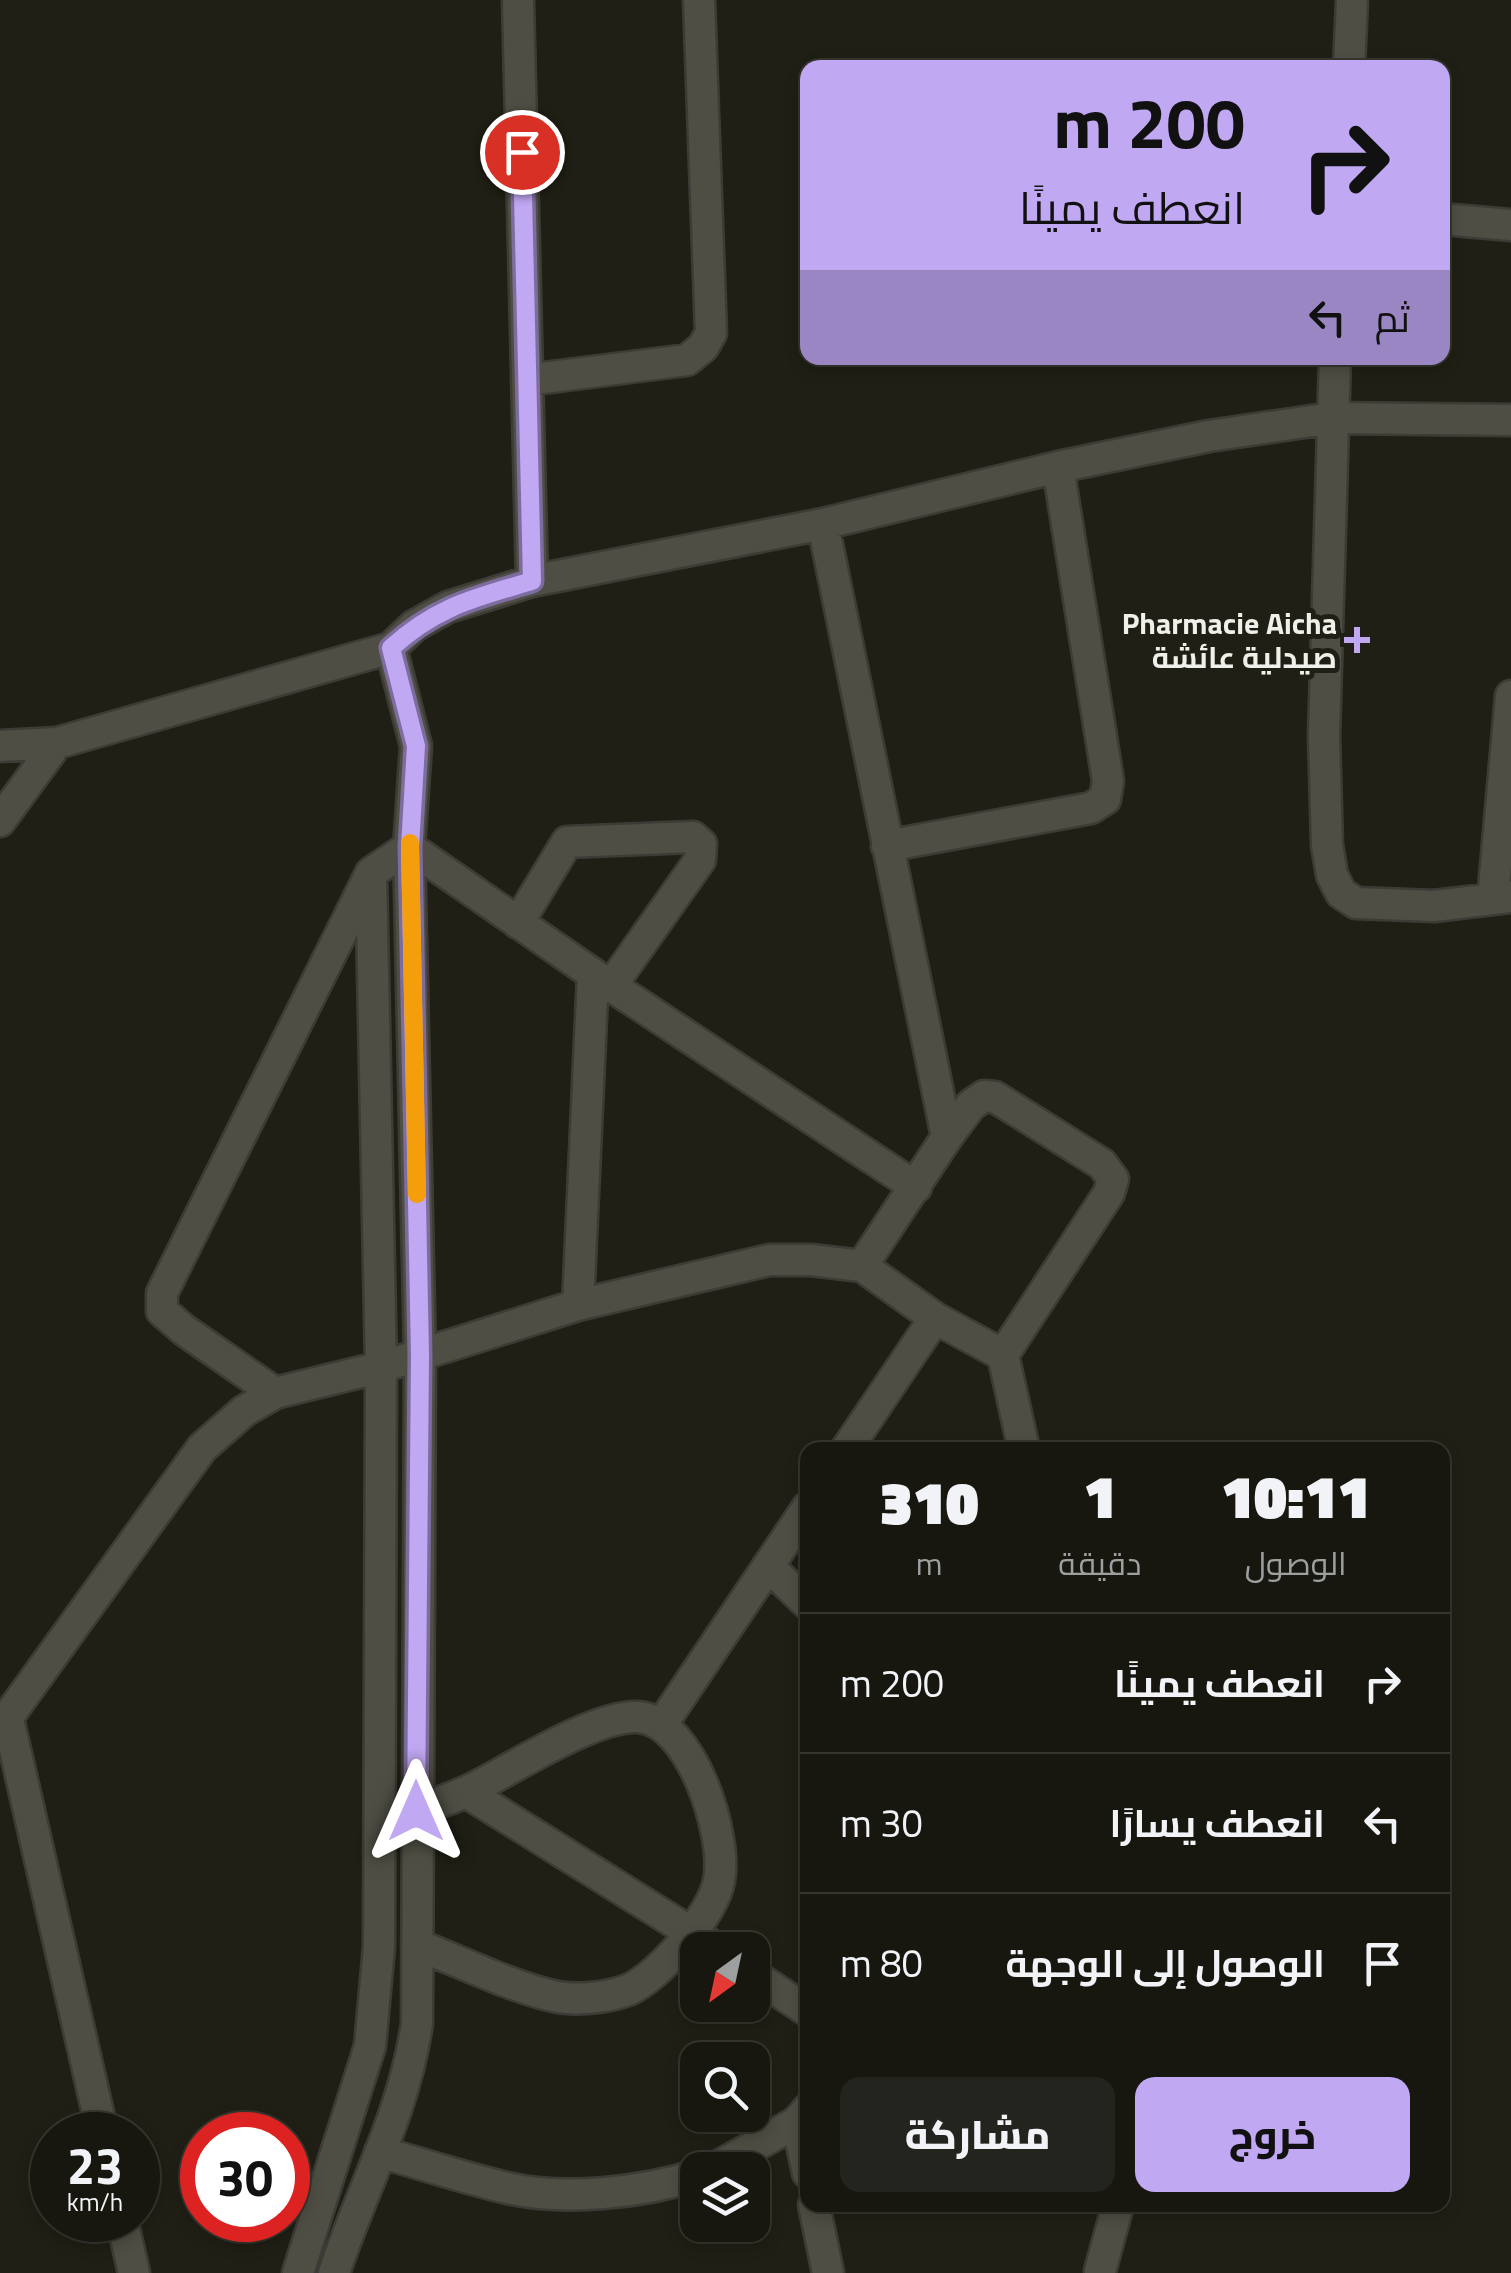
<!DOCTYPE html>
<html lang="ar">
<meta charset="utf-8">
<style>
:root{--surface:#171710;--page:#24241e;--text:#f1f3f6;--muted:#9e9f9f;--line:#363630;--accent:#c1a8f3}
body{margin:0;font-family:"Titillium Web",Cairo,sans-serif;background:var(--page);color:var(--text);direction:rtl;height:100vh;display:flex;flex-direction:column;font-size:38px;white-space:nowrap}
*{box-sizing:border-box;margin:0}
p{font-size:32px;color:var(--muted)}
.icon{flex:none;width:55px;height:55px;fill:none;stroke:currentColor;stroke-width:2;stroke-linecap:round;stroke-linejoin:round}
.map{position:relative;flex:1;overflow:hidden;direction:ltr}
.drawer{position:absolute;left:800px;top:1442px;width:650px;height:770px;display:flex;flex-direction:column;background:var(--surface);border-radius:20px;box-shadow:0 5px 15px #0003,0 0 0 2px var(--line);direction:rtl}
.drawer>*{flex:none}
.top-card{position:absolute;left:800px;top:60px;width:650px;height:305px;border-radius:20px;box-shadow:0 5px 15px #0003,0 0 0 2px var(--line);direction:rtl;background:#c1a8f3;color:#111;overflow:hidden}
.needle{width:65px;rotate:213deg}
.fabs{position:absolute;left:680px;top:1932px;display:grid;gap:20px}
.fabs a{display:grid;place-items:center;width:90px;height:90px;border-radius:20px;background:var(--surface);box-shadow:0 5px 15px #0003,0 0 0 2px var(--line);font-size:50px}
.speed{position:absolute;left:30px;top:2112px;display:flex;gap:20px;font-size:50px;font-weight:700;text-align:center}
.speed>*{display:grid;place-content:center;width:130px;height:130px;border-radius:50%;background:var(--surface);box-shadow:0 5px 15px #0003,0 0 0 2px var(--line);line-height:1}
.speed small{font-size:25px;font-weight:400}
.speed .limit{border:15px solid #d22;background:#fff;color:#111}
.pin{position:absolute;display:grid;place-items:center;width:85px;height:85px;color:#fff;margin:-42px;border:5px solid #fff;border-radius:50%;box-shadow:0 2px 10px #0007}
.me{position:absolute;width:110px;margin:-55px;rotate:0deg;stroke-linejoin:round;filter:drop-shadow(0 0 8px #0008)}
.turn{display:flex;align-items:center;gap:35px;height:210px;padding:0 40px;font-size:45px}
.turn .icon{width:130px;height:130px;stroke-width:2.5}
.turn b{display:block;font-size:70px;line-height:85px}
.then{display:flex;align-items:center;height:95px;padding:0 40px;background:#0003;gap:20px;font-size:38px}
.eta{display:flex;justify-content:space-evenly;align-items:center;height:170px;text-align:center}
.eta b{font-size:60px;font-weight:800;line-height:70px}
.button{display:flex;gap:20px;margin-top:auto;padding:20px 40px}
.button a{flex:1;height:115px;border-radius:20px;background:var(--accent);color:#111;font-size:40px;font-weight:800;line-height:115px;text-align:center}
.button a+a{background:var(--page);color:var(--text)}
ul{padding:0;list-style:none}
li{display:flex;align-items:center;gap:30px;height:140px;padding:0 40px;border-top:2px solid var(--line)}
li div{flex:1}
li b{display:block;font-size:38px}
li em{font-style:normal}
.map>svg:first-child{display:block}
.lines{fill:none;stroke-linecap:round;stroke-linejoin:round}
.minor-casing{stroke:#3c3b36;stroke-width:35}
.minor{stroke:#4f4e44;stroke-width:30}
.route-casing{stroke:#7d6d9e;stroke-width:25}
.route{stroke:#c1a8f3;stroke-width:18}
.slow{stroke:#f59e0b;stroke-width:18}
.poi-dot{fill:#c1a8f3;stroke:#1f1f15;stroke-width:4}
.labels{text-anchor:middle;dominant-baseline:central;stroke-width:10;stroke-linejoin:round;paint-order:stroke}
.poi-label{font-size:30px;font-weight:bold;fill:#f0f0ea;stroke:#1f1f15;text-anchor:end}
</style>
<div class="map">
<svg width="1511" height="2273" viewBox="0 0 1511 2273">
<rect width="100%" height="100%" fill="#1f1f15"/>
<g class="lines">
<defs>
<path id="minor" d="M 518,0 L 532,581
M 1349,68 L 1352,0
M 1442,219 L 1511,225
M 1335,358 L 1324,736 L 1327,845 L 1332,875 L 1341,893 L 1356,903 L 1434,906 L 1511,897
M 527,380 L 687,360 L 703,347 L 711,333 L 699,0
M 823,524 L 947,1137
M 0,746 L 57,743 L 391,648 L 414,626 L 448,607 L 532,581 L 823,524 L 1058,467 L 1209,436 L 1332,418 L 1511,420
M 0,821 L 57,743
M 887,846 L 1091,808 L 1105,799 L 1108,781 L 1058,467
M 409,847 L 593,974 L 916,1187
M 1493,899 L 1511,696
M 518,923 L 567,842 L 693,837 L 701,844 L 700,860 L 611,986
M 862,1266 L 947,1137 L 971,1105 L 984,1096 L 995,1097 L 1102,1164 L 1113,1179 L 1109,1193 L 1003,1355 L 1024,1450
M 578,1305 L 593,974
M 275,1393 L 184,1330 L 162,1311 L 162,1293 L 371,873 L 409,847
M 846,1450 L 935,1318
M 768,1566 L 808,1604
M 8,1719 L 103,2135
M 662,1724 L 808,1507
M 0,1728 L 202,1448 L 244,1411 L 275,1393 L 381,1367 L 578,1305 L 769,1260 L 811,1260 L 862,1266 L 935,1318 L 1003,1355
M 466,1792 L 719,1950
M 415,1811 C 434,1804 454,1798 472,1789 C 514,1768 594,1715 638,1717 C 692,1720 728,1837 719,1881 C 713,1914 659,1977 628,1990 C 607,1998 574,2001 553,1996 C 512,1987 457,1960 417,1945
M 752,1974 L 808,2011
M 797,2122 L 808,2173
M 380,2152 C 422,2164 464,2178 507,2188 C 565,2201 641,2193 698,2175
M 712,2170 L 797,2122 L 808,2109
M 814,2205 L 828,2273
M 122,2220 L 134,2273
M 1100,2271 L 1118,2205
M 298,2273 L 370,2046 L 379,1947 L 381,1367 L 371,873
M 334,2273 C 362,2189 405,2111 417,2023 L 420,1355 L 409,847 L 416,746 L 391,648"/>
</defs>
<use href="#minor" class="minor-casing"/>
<use href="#minor" class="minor"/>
</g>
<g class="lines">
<defs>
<path id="route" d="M 416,1811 L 420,1355 L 410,847 L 416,746 L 391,648 C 437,606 475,598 532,581 L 522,152"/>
</defs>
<use href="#route" class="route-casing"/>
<use href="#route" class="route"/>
<path class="slow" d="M 410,843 L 417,1194"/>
</g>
<path class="poi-dot" d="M1352 625h10v10h10v10h-10v10h-10v-10h-10v-10h10z"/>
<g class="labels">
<g class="poi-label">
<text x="1337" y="623">Pharmacie Aicha<tspan x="1337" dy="34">صيدلية عائشة</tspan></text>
</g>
</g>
</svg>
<div class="fabs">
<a><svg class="needle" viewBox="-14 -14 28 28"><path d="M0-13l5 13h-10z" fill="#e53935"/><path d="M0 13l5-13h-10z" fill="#9e9f9f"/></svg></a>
<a><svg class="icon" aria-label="search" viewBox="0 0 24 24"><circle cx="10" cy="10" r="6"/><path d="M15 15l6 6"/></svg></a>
<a><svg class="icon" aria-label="layers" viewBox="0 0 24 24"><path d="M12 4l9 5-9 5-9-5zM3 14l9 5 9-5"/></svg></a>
</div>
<div class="speed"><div>23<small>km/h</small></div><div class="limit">30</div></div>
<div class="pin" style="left:522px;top:152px;background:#d93025"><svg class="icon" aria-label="arrive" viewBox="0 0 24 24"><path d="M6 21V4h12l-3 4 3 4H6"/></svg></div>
<svg class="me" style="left:416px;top:1811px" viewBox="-20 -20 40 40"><path d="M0-17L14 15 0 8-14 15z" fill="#c1a8f3" stroke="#fff" stroke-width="4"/></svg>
<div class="top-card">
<div class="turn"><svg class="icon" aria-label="right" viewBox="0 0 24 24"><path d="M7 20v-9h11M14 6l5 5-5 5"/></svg><div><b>200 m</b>انعطف يمينًا</div></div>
<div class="then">ثم<svg class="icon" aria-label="left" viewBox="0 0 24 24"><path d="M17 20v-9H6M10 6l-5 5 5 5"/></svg></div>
</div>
<section class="drawer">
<div class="eta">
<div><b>10:11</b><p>الوصول</p></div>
<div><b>1</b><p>دقيقة</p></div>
<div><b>310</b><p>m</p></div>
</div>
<ul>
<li><svg class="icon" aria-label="right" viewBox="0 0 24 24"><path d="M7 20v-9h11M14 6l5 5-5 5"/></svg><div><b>انعطف يمينًا</b></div><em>200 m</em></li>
<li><svg class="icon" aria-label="left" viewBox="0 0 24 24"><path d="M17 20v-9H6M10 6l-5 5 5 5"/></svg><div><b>انعطف يسارًا</b></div><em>30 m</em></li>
<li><svg class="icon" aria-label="arrive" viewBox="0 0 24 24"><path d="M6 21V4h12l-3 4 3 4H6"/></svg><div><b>الوصول إلى الوجهة</b></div><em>80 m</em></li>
</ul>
<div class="button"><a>خروج</a><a>مشاركة</a></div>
</section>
</div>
